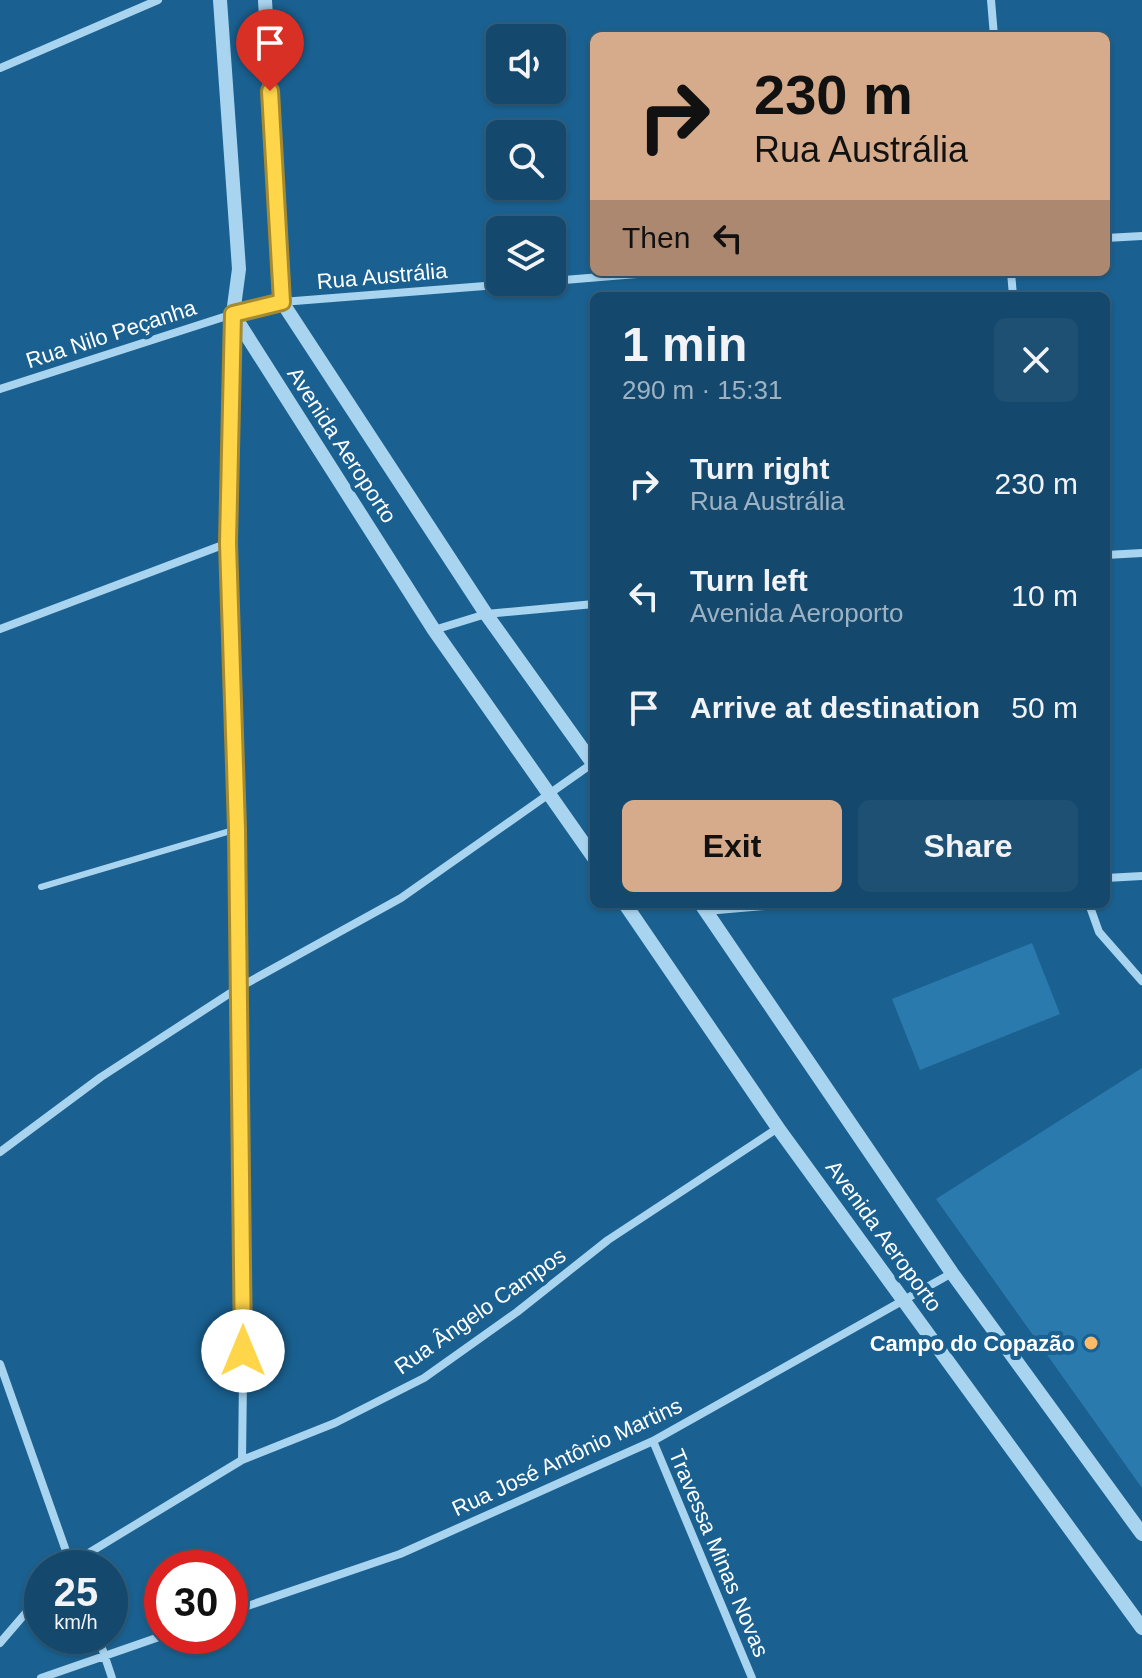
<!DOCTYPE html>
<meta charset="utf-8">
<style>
:root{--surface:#14496d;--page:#1d5072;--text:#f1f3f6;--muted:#9db2c2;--line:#336180;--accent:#d6ab8b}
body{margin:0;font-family:Helvetica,sans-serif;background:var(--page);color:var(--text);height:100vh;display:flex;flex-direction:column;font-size:30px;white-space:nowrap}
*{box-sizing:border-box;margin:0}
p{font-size:26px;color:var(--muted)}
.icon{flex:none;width:44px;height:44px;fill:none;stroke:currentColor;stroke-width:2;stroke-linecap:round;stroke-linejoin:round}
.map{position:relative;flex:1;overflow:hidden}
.panel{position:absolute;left:590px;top:292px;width:520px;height:616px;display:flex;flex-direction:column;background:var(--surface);border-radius:12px;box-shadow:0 2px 6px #0004,0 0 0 2px var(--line)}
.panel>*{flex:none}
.banner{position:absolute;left:590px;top:32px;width:520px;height:244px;border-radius:12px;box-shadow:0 2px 6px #0004,0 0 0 2px var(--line);background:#d6ab8b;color:#111;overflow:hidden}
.buttons{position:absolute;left:486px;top:24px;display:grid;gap:16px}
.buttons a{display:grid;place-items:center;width:80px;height:80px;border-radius:12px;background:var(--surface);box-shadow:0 2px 6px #0004,0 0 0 2px var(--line);font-size:40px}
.speed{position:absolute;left:24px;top:1550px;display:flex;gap:16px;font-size:40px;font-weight:700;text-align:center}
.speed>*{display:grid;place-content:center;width:104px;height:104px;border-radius:50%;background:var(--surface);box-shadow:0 2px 6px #0004,0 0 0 2px var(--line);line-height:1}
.speed small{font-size:20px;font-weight:400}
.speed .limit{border:12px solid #d22;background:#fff;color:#111}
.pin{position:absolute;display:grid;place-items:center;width:68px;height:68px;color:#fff;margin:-82px -34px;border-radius:50% 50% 50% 0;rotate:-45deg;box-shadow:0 0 8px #0007}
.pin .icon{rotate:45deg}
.me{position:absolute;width:88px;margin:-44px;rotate:0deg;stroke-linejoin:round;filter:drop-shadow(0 0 6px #0008)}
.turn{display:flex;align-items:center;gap:28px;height:168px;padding:0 32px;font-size:36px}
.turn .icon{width:104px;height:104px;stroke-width:2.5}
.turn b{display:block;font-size:56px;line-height:68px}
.then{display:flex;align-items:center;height:76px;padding:0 32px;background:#0003;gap:16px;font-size:30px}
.round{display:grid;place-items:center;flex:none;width:84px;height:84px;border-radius:12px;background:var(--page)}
.head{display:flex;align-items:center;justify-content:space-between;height:136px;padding:0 32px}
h1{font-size:48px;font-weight:700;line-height:60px}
.cta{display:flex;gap:16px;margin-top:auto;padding:16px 32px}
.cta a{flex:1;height:92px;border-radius:12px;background:var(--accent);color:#111;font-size:32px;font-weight:700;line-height:92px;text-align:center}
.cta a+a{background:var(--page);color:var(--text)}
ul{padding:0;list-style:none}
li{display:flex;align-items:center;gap:24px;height:112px;padding:0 32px}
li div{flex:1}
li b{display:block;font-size:30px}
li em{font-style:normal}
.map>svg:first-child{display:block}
.green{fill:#2a7aad}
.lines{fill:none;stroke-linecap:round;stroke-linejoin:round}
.service{stroke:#a9d4ef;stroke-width:6}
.minor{stroke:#a9d4ef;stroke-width:8}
.tertiary{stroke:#a9d4ef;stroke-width:14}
.route-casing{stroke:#a68a30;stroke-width:20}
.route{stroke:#ffd54a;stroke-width:14}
.poi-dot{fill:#ffbb67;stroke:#1a6191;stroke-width:3}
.labels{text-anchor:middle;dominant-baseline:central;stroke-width:8;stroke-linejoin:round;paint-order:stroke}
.street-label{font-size:22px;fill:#fff;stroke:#1a6191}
.poi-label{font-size:22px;font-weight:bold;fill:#fff;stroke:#1a6191;text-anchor:end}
</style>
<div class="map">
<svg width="1142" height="1678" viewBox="0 0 1142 1678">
<rect width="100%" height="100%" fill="#1a6191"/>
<path class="green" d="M 1032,943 L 1060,1014 L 920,1070 L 892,999 Z
M 1142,1068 L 1142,1488 L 936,1199 Z"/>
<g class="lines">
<path class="service" d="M 41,887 L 237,829"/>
<path class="minor" d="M 991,0 L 994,36
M 0,68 L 158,0
M 1106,238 L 1142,236
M 1011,272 L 1013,296
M 552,281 L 661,272
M 233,319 L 228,543 L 237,829 L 244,1297 L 242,1460
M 0,389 L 233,314 L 282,302 L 534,282
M 1106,555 L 1142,553
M 0,629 L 228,543
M 434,630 L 486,614 L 594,604
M 1106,878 L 1142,876
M 1089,904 L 1099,932 L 1142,981
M 706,911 L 788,904
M 0,1152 L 101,1077 L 238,988 L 401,898 L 593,763
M 0,1364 L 72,1568
M 653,1441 L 752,1678
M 64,1568 L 242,1460 L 335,1423 L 424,1378 L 517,1312 L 608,1240 L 778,1128
M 230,1612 L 400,1554 L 653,1441 L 952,1273
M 98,1636 L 112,1678
M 0,1643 L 42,1594
M 41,1678 L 162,1636"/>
<path class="tertiary" d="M 220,0 L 239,269 L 233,314 L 434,630 L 594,858
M 265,0 L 282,302 L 486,614 L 594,765
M 625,904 L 778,1128 L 1142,1628
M 701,904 L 952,1273 L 1142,1534"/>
</g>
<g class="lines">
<defs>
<path id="route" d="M 243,1351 L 237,829 L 228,543 L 233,314 L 282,302 L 270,91"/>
</defs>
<use href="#route" class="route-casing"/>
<use href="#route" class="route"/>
</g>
<circle class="poi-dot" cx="1091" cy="1343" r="8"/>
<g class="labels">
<g class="street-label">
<text transform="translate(382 276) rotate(-5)">Rua Austrália</text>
<text transform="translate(111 334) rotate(-18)">Rua Nilo Peçanha</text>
<text transform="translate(342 445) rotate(57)">Avenida Aeroporto</text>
<text transform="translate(884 1236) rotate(54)">Avenida Aeroporto</text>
<text transform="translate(480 1311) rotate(-35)">Rua Ângelo Campos</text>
<text transform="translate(567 1457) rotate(-25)">Rua José Antônio Martins</text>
<text transform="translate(719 1553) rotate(67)">Travessa Minas Novas</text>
</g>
<g class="poi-label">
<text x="1075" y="1343">Campo do Copazão</text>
</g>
</g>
</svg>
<div class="buttons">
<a><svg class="icon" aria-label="sound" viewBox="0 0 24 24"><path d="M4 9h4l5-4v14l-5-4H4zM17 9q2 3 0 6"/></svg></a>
<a><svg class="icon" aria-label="search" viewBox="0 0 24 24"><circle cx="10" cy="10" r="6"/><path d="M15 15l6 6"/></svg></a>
<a><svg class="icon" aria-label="layers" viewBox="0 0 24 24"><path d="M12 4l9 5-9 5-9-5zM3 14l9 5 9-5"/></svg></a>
</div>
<div class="speed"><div>25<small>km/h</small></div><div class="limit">30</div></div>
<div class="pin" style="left:270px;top:91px;background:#d93025"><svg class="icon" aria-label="arrive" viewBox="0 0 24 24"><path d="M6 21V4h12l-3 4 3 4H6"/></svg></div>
<svg class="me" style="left:243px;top:1351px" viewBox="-20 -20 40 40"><circle r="19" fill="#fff"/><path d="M0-13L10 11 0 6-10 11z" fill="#ffd54a"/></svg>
<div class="banner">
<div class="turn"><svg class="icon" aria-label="right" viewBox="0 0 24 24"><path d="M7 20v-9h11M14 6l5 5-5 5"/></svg><div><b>230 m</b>Rua Austrália</div></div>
<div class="then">Then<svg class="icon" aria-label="left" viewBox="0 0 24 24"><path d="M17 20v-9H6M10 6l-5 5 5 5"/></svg></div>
</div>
<section class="panel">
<div class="head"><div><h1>1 min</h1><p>290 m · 15:31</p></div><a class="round"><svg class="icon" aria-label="close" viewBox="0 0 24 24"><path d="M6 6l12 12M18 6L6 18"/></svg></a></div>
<ul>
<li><svg class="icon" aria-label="right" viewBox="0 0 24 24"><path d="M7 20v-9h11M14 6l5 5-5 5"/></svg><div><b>Turn right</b><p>Rua Austrália</p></div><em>230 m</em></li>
<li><svg class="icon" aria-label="left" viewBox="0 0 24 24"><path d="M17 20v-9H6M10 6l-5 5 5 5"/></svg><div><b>Turn left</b><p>Avenida Aeroporto</p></div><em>10 m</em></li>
<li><svg class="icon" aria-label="arrive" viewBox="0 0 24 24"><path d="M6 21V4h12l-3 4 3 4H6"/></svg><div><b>Arrive at destination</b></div><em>50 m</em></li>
</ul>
<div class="cta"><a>Exit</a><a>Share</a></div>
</section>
</div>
